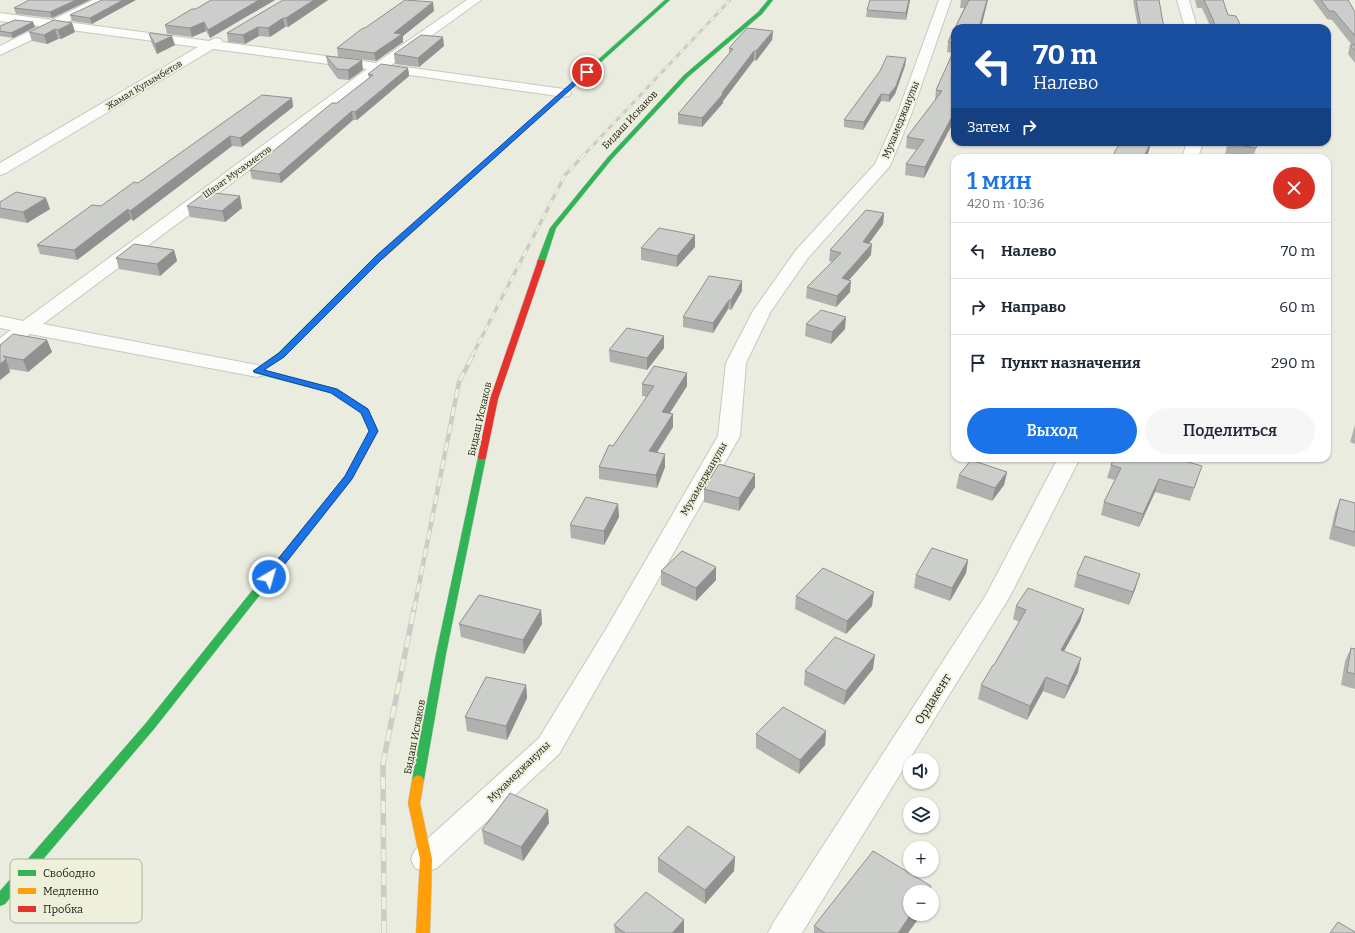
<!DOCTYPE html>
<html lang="ru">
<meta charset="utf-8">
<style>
:root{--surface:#fff;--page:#f6f6f7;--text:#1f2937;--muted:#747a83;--line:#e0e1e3;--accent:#1a73e8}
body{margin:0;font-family:Bitter,serif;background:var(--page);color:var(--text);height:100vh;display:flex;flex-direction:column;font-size:15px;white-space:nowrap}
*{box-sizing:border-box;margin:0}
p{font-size:13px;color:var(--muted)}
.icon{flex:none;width:22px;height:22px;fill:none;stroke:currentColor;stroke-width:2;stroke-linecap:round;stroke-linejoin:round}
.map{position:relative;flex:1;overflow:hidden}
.sheet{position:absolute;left:951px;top:154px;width:380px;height:308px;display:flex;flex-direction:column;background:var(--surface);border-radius:12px;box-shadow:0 1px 3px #0004}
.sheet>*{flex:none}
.banner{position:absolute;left:951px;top:24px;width:380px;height:122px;border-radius:12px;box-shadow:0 1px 3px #0004;background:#1a4fa0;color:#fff;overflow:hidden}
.controls{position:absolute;left:903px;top:753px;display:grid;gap:8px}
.controls a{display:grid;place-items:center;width:36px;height:36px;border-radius:50%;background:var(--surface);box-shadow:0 1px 3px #0004;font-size:20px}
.pin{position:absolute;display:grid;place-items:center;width:34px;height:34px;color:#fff;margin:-17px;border:2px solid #fff;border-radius:50%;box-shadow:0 1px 4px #0007}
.me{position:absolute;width:44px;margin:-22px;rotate:38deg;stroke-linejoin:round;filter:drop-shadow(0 0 3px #0008)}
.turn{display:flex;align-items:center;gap:14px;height:84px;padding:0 16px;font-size:18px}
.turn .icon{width:52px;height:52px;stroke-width:2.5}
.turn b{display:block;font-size:28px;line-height:34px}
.then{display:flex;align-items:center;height:38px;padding:0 16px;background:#0003;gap:8px;font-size:15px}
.round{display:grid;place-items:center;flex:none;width:42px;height:42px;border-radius:21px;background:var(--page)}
.summary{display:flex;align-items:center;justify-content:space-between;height:68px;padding:0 16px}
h1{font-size:24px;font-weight:600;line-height:30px;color:var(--accent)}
.cta{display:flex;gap:8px;margin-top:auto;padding:8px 16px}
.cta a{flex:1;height:46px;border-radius:24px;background:var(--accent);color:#fff;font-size:16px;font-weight:600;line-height:46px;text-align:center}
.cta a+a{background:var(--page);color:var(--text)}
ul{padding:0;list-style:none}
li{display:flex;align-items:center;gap:12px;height:56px;padding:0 16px;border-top:1px solid var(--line)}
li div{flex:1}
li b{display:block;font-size:15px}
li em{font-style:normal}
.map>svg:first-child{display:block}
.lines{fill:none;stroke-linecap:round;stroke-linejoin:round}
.street-casing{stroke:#c7c8bf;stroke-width:2}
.fast-casing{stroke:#c7c8bf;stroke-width:1}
.slow-casing{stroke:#c7c8bf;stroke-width:1}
.jam-casing{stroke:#c7c8bf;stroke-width:1}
.street{fill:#fcfcfa;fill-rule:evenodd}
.fast{fill:#30b455;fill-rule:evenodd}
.slow{fill:#ff9f0a;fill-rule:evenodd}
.jam{fill:#e5322d;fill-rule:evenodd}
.rail-far3-casing{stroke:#cbccc9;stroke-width:3}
.rail-far2-casing{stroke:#cbccc9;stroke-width:3.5}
.rail-far1-casing{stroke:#cbccc9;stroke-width:4.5}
.rail-casing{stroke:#cbccc9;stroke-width:5.5}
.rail-far3{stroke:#eef0dc;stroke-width:2;stroke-dasharray:5.5;stroke-linecap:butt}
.rail-far2{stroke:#eef0dc;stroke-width:2.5;stroke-dasharray:7;stroke-linecap:butt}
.rail-far1{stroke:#eef0dc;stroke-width:3;stroke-dasharray:9;stroke-linecap:butt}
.rail{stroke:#eef0dc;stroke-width:4;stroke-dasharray:12;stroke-linecap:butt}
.wall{fill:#afb1af}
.shaded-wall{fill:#8f908f}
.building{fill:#cccecc;stroke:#8f908f}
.route{fill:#1a73e8;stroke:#114b97}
.labels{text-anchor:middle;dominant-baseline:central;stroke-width:3.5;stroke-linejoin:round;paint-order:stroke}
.far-street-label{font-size:9px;fill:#20211a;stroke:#eef0dc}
.street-label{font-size:10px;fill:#20211a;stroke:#eef0dc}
.near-street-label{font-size:12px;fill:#20211a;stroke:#eef0dc}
.key{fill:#eef0dc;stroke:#b0b2a2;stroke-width:1}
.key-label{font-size:11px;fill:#20211a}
</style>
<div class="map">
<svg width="1355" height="933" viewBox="0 0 1355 933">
<rect width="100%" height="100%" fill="#eaece0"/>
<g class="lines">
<defs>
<path id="street" d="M 93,0 L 108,0 L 106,3 L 67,22 L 209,41 L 216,38 L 221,39 L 222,42 L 376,63 L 467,0 L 481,0 L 391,65 L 564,89 L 569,90 L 571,93 L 569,96 L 564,97 L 382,71 L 43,324 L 257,365 L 264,367 L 267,371 L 264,375 L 257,377 L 30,334 L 7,351 L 0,353 L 0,338 L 11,330 L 0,328 L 0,316 L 23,321 L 367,69 L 213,49 L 6,173 L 0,175 L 0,163 L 198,47 L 56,28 L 0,55 L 0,46 L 40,26 L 0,21 L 0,13 L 52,20 Z
M 939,0 L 951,0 L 911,115 L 890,166 L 808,258 L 771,311 L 746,363 L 740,436 L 559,754 L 437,868 L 426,872 L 415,868 L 411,859 L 415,850 L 539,738 L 606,629 L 718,436 L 726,363 L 753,311 L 796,250 L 875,164 L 897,115 Z
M 1177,0 L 1189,0 L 1197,28 L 1185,28 Z
M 1187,142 L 1203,142 L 1198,158 L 1182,158 Z
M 1058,458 L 1080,458 L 1009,598 L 802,933 L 768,933 L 773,923 L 986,595 Z"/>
<path id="fast" d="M 665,0 L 670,0 L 502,151 L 498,151 L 498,149 Z
M 768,0 L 773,0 L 762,14 L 688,77 L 612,159 L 556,228 L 545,262 L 544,264 L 538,264 L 537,262 L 550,228 L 608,157 L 684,75 L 758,12 Z
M 377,255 L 380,255 L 384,257 L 284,357 L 264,370 L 337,389 L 368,409 L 378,431 L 364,456 L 360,459 L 356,456 L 370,431 L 361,412 L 331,393 L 254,373 L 253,371 L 278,353 Z
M 482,454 L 486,457 L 446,654 L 424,780 L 422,783 L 418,785 L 414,783 L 412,780 L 436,654 L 478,457 Z
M 259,586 L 263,587 L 264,589 L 263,591 L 154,729 L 5,904 L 0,906 L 0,891 L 146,723 L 255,587 Z"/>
<path id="slow" d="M 498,149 L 503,150 L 383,259 L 377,259 L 377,255 Z
M 418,775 L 422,777 L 424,780 L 420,803 L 432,859 L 430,933 L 416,933 L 420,859 L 408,803 L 412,780 L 414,777 Z"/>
<path id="jam" d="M 538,260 L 544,260 L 545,262 L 498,399 L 486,457 L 485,459 L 479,459 L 478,457 L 490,399 Z
M 360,453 L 364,456 L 352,479 L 263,591 L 255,591 L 254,589 L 255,587 L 345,476 L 356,456 Z"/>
</defs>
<use href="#street" class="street-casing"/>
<use href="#fast" class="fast-casing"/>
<use href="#slow" class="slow-casing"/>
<use href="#jam" class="jam-casing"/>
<use href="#street" class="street"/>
<use href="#fast" class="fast"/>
<use href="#slow" class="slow"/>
<use href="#jam" class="jam"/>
<defs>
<path id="rail-far3" d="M 582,157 L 730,0"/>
<path id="rail-far2" d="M 472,356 L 565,175 L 583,156"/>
<path id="rail-far1" d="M 414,610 L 459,382 L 473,355"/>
<path id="rail" d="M 384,933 L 383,763 L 414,609"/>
</defs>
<use href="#rail-far3" class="rail-far3-casing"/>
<use href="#rail-far2" class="rail-far2-casing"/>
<use href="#rail-far1" class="rail-far1-casing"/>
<use href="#rail" class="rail-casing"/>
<use href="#rail-far3" class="rail-far3"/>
<use href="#rail-far2" class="rail-far2"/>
<use href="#rail-far1" class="rail-far1"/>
<use href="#rail" class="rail"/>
</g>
<path class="wall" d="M 90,0 L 52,18 L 16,14 L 14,8 Z
M 102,0 L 92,24 L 72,21 L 70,15 Z
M 211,0 L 275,0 L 210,38 L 206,31 L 192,37 L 167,34 L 165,25 L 196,9 Z
M 328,0 L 288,27 L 285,27 L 270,37 L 259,36 L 245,44 L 228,42 L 227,33 Z
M 870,0 L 910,0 L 906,20 L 866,17 L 867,10 Z
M 961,0 L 988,0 L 955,28 L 955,119 L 924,178 L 905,175 L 906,164 L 917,150 L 906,148 L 907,137 L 935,100 L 936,90 L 953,53 L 947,52 L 948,42 L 964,8 L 960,8 Z
M 1133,0 L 1159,0 L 1164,28 L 1138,28 Z
M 1195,0 L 1223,0 L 1228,15 L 1242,28 L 1211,28 L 1202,8 L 1197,8 Z
M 1313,0 L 1348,0 L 1355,12 L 1355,51 L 1352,45 L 1332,20 L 1327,19 Z
M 434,11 L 403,36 L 403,42 L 376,61 L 338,57 L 337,48 Z
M 33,22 L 35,27 L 13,38 L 0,36 L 0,26 Z
M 72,23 L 75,32 L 61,39 L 58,39 L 47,44 L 32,41 L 29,32 Z
M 773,31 L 772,40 L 756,61 L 754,60 L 723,101 L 723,103 L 702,127 L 678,124 L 678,114 L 729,53 L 729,48 Z
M 149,34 L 175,45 L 157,54 L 152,44 Z
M 1350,45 L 1355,51 L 1355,63 L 1348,54 Z
M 444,46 L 419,67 L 395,64 L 394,54 Z
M 326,56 L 363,70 L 349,80 L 338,79 L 328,65 Z
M 906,58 L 905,66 L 895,94 L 889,102 L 881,101 L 863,130 L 844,127 L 844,120 Z
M 408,68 L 409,76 L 357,120 L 353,120 L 281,183 L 252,179 L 250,170 L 337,103 L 369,78 L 368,74 Z
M 292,98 L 293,107 L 242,147 L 232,146 L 133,221 L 131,219 L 77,260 L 40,254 L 37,245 L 138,183 Z
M 1228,142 L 1258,142 L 1253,158 L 1225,154 Z
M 0,202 L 50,209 L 27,223 L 0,218 Z
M 187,206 L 242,208 L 225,222 L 190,217 Z
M 884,213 L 883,224 L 869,243 L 871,255 L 849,280 L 850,292 L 836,307 L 806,298 L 807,287 L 832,262 L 829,261 L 830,250 Z
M 695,235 L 695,247 L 677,267 L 641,260 L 641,248 Z
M 174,250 L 177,261 L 160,276 L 119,269 L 116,258 Z
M 742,281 L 742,291 L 731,310 L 728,309 L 713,333 L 683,327 L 683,317 Z
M 806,324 L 845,329 L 831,344 L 805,336 Z
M 47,340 L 52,352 L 28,372 L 9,369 L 10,372 L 0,380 L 0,345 Z
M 664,348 L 647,370 L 610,362 L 609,350 Z
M 687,373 L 687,386 L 670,413 L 673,414 L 673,427 L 657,453 L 665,454 L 665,467 L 657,488 L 599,479 L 599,467 L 647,397 L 642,396 L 642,384 Z
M 1355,425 L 1355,444 L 1350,442 Z
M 1111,465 L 1198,478 L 1190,501 L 1155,492 L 1139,527 L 1101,515 L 1104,502 L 1115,480 L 1107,478 Z
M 1007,472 L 1004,485 L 992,501 L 956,488 L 959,475 Z
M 755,474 L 755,487 L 739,511 L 704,502 L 704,489 Z
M 1340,499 L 1355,503 L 1355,547 L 1329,539 L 1335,512 Z
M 618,504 L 619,517 L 604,545 L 571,538 L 570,525 Z
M 968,560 L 966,573 L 950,601 L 914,588 L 916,575 Z
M 661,571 L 716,580 L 696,601 L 661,585 Z
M 1077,574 L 1136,587 L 1129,605 L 1074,587 Z
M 796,596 L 872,606 L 846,634 L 795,609 Z
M 1016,606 L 1084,609 L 1080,622 L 1064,651 L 1078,672 L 1064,699 L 1043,691 L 1027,720 L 978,699 L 981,685 L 994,665 L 1019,622 L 1013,619 Z
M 541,610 L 542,624 L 524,654 L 461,637 L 459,624 Z
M 1351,648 L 1355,649 L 1355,689 L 1341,685 L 1345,661 Z
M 873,669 L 844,705 L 804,685 L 805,671 Z
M 526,685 L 527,698 L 507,740 L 467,731 L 465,717 Z
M 826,731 L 825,745 L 799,774 L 756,748 L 756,734 Z
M 549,823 L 523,861 L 484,844 L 482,830 Z
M 735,857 L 734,871 L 705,904 L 658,872 L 658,858 Z
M 614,925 L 684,933 L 615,933 Z
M 814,926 L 908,933 L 814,933 Z"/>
<path class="shaded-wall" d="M 76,0 L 90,0 L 52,18 L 50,12 Z
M 123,0 L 136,0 L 92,24 L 90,18 Z
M 259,0 L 275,0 L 210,38 L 208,30 Z
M 314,0 L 328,0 L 288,27 L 286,18 Z
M 909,0 L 910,0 L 906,20 L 906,13 Z
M 987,0 L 988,0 L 981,28 L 979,28 Z
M 433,2 L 434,11 L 403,36 L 403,42 L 376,61 L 374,53 L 394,33 Z
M 283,18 L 285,27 L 270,37 L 268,28 Z
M 33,22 L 35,27 L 13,38 L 11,33 Z
M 204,22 L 206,31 L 192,37 L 190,28 Z
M 72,23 L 75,32 L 61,39 L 58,30 Z
M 258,27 L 259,36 L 245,44 L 243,35 Z
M 55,29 L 58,39 L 47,44 L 44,35 Z
M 773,31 L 772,40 L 756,61 L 756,51 Z
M 172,36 L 175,45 L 157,54 L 155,44 Z
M 443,37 L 444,46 L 419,67 L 418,58 Z
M 754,51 L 754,60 L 723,101 L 723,103 L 702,127 L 702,118 L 722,93 Z
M 906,58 L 905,66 L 895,94 L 889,102 L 889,95 Z
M 362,60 L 363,70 L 349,80 L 348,70 Z
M 408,68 L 409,76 L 357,120 L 355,112 Z
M 881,94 L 881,101 L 863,130 L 864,122 Z
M 292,98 L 293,107 L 242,147 L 240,138 Z
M 352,111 L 353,120 L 281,183 L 279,174 Z
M 955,111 L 955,119 L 924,178 L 925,167 Z
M 230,136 L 232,146 L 133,221 L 130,211 Z
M 1151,142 L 1149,151 L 1146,158 L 1144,158 L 1145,154 Z
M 240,196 L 242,208 L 225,222 L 222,211 Z
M 46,198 L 50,209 L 27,223 L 23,212 Z
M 128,209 L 131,219 L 77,260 L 74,250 Z
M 884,213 L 883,224 L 862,253 L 863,242 Z
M 695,235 L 695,247 L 677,267 L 677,256 Z
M 872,244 L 871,255 L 841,289 L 842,278 Z
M 174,250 L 177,261 L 160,276 L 157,264 Z
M 742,281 L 742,291 L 731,310 L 731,300 Z
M 851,281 L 850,292 L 836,307 L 837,296 Z
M 729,300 L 728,309 L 713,333 L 713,323 Z
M 846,317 L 845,329 L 831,344 L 832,332 Z
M 664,336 L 664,348 L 647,370 L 647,358 Z
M 47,340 L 52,352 L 28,372 L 23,360 Z
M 6,359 L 10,372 L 0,380 L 0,364 Z
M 687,373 L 687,386 L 662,425 L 662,412 Z
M 673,414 L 673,427 L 649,464 L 649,451 Z
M 665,454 L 665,467 L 657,488 L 656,475 Z
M 1007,472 L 1004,485 L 992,501 L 995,488 Z
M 755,474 L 755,487 L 739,511 L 739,498 Z
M 1159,479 L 1155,492 L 1139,527 L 1143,514 Z
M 618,504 L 619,517 L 604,545 L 604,531 Z
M 968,560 L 966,573 L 950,601 L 952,588 Z
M 716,567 L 716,580 L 696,601 L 696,588 Z
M 1140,574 L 1136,587 L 1129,605 L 1133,592 Z
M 874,592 L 872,606 L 846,634 L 847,621 Z
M 1084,609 L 1080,622 L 1057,664 L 1061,650 Z
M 541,610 L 542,624 L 524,654 L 523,640 Z
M 875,655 L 873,669 L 844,705 L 846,691 Z
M 1081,658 L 1078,672 L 1064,699 L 1068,686 Z
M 1046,677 L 1043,691 L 1027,720 L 1030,706 Z
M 526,685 L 527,698 L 507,740 L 506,726 Z
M 826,731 L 825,745 L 799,774 L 800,760 Z
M 548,810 L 549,823 L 523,861 L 521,847 Z
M 735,857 L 734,871 L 705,904 L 705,890 Z
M 931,886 L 930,892 L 927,892 Z
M 911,914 L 922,914 L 908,933 L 898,933 Z
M 684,920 L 684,933 L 672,933 Z"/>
<path class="building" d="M 29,0 L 76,0 L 50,12 L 14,8 Z
M 102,0 L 123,0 L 90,18 L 70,15 Z
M 211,0 L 259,0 L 208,30 L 204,22 L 190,28 L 165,25 L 192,9 L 196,9 Z
M 283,0 L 314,0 L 286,18 L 283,18 L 268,28 L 258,27 L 243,35 L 227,33 Z
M 405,0 L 433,2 L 394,33 L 402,34 L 374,53 L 337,48 L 363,28 L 365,28 Z
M 870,0 L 909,0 L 906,13 L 867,10 Z
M 969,0 L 987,0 L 979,28 L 955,28 L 955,43 L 948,42 Z
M 1136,0 L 1159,0 L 1164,28 L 1141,28 Z
M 1203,0 L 1223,0 L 1228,15 L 1236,16 L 1242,28 L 1216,28 L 1214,22 L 1204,0 Z
M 1321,0 L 1348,0 L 1355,12 L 1355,36 L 1334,11 L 1329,11 Z
M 15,20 L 33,22 L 11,33 L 0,31 L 0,26 Z
M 54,20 L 72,23 L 58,30 L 55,29 L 44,35 L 29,32 Z
M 747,28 L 773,31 L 756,51 L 754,51 L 722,93 L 723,94 L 702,118 L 678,114 L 733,49 L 729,48 Z
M 151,33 L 172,36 L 155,44 L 149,34 Z
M 421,35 L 443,37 L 418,58 L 394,54 Z
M 1350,45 L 1355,45 L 1355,51 Z
M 955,48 L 955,111 L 925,167 L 906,164 L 924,140 L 907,137 L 942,91 L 936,90 Z
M 326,56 L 362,60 L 348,70 L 337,69 Z
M 887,56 L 906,58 L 896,86 L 889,95 L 881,94 L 864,122 L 844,120 L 880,71 Z
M 381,64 L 408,68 L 355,112 L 352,111 L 279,174 L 250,170 L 332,103 L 337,103 L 373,75 L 368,74 Z
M 262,95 L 292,98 L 240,138 L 230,136 L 130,211 L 128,209 L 74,250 L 37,245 L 92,205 L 101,206 L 134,182 L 138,183 Z
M 1121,142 L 1151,142 L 1145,154 L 1144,158 L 1113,158 L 1115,151 Z
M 1228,142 L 1258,142 L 1256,148 L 1228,143 Z
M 16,192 L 46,198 L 23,212 L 0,208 L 0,202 Z
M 206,192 L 240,196 L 222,211 L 187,206 Z
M 866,210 L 884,213 L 863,242 L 872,244 L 842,278 L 851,281 L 837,296 L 807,287 L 841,253 L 830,250 Z
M 659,228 L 695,235 L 677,256 L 641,248 Z
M 134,244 L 174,250 L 157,264 L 116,258 Z
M 709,276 L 742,281 L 731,300 L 729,300 L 713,323 L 683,317 Z
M 821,310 L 846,317 L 832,332 L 806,324 Z
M 627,328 L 664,336 L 647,358 L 609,350 Z
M 13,334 L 47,340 L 23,360 L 3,356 L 6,359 L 0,364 L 0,345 Z
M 654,366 L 687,373 L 662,412 L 673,414 L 649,451 L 665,454 L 656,475 L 599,467 L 609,445 L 613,446 L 654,386 L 642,384 Z
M 1114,458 L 1174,458 L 1202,466 L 1194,488 L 1159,479 L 1143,514 L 1104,502 L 1121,468 L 1111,465 Z
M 971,460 L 1007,472 L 995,488 L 959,475 Z
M 719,464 L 755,474 L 739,498 L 704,489 Z
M 586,497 L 618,504 L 604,531 L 570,525 Z
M 1340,499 L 1355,503 L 1355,532 L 1334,526 Z
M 932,548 L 968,560 L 952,588 L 916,575 Z
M 682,551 L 716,567 L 696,588 L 661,571 Z
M 1085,556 L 1140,574 L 1133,592 L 1077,574 Z
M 823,568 L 874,592 L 847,621 L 796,596 Z
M 1028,588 L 1084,609 L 1061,650 L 1081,658 L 1068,686 L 1046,677 L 1030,706 L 981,685 L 993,665 L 994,665 L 1026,610 L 1016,606 Z
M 479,595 L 541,610 L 523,640 L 459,624 Z
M 835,637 L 875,655 L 846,691 L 805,671 Z
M 1351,648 L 1355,649 L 1355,674 L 1347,672 Z
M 486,677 L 526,685 L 506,726 L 465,717 Z
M 783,707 L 826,731 L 800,760 L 756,734 Z
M 510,793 L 548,810 L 521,847 L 482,830 Z
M 688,826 L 735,857 L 705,890 L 658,858 Z
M 873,851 L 931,886 L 927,892 L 910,892 L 910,914 L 911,914 L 898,933 L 825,933 L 814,926 Z
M 646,892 L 684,920 L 672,933 L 625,933 L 614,925 Z
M 1338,922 L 1355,932 L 1355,933 L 1330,933 Z"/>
<path class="route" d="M 585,71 L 590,72 L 381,260 L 284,357 L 264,370 L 337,389 L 368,409 L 378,431 L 352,479 L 273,579 L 266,579 L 264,577 L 266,574 L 345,476 L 369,431 L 361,413 L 331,393 L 254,372 L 253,371 L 279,353 L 376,256 Z"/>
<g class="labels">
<g class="far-street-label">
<text transform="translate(144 85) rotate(-31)">Жамал Кулымбетов</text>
<text transform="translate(237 172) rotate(-36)">Шазат Мусахметов</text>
</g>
<g class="street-label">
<text transform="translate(630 120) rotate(-47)">Бидаш Искаков</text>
<text transform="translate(901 120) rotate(-68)">Мухамеджанулы</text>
<text transform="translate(480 419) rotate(-77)">Бидаш Искаков</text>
<text transform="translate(704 479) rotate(-60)">Мухамеджанулы</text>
<text transform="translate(415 737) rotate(-79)">Бидаш Искаков</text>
<text transform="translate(519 772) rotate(-44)">Мухамеджанулы</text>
</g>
<g class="near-street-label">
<text transform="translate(933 699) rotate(-58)">Ордакент</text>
</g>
</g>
<rect x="10" y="859" width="132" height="64" rx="6" class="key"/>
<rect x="18" y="870" width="18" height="6" fill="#30b455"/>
<rect x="18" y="888" width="18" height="6" fill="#ff9f0a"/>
<rect x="18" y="906" width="18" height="6" fill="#e5322d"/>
<g class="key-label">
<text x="43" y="877">Свободно</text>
<text x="43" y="895">Медленно</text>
<text x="43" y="913">Пробка</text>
</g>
</svg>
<div class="controls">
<a><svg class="icon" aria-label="sound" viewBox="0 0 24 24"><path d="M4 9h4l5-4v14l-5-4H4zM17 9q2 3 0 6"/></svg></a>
<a><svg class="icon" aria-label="layers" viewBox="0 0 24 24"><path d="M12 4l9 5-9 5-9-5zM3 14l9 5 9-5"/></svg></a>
<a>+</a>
<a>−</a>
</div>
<div class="pin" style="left:587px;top:72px;background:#d93025"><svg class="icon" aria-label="arrive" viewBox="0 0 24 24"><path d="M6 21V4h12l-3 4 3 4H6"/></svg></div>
<svg class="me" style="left:269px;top:577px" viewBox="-20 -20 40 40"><circle r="17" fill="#1a73e8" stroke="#fff" stroke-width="3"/><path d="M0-11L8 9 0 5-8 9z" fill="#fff"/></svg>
<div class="banner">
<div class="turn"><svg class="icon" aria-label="left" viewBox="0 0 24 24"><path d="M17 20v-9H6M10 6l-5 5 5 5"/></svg><div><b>70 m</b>Налево</div></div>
<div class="then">Затем<svg class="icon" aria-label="right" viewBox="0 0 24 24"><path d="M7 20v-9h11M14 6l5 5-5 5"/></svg></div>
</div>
<section class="sheet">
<div class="summary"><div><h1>1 мин</h1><p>420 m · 10:36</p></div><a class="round" style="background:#d93025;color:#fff"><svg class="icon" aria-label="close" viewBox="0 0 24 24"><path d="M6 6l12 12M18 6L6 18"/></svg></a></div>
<ul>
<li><svg class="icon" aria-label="left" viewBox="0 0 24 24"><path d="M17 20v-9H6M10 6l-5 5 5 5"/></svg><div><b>Налево</b></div><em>70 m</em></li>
<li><svg class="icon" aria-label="right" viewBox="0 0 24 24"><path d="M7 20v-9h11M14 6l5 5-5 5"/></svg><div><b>Направо</b></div><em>60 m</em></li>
<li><svg class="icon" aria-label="arrive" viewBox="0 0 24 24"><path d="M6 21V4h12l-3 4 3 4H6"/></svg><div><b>Пункт назначения</b></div><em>290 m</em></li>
</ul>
<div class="cta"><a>Выход</a><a>Поделиться</a></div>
</section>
</div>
